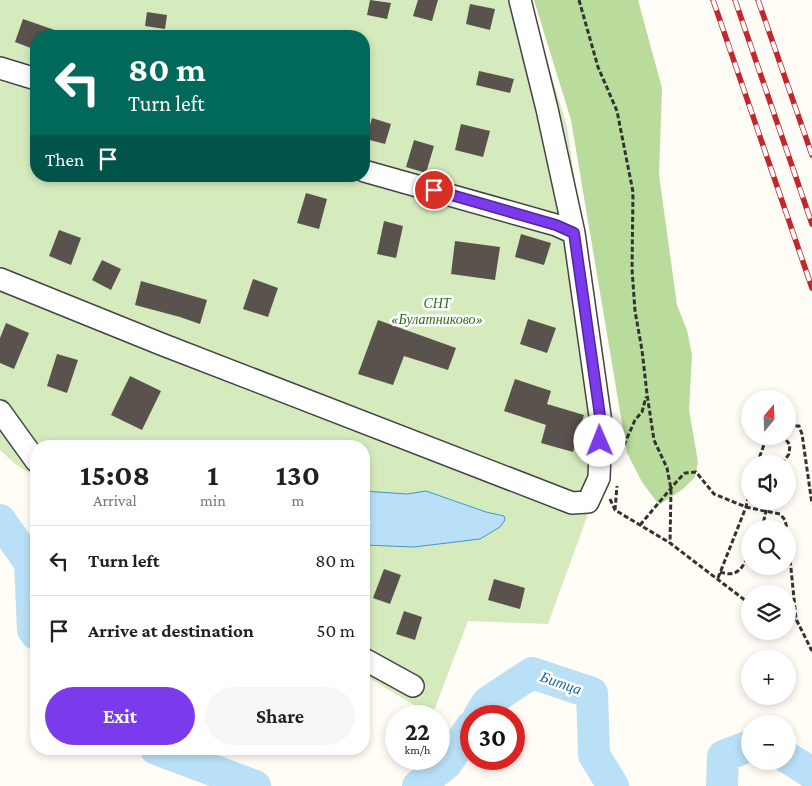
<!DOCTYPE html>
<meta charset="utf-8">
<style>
:root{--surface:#fff;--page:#f6f6f6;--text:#202124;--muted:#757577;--line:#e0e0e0;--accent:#7c3aed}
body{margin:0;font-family:"Crimson Pro",serif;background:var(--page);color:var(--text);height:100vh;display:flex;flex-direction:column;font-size:19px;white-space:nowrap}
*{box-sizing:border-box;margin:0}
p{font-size:16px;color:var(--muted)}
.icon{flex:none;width:28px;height:28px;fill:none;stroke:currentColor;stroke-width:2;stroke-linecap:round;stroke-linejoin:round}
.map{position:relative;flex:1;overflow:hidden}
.panel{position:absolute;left:30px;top:440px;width:340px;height:315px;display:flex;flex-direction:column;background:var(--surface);border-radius:20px;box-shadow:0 2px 8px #0003}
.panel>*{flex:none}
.top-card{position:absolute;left:30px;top:30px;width:340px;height:152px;border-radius:20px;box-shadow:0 2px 8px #0003;background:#00695c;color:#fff;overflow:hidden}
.needle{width:32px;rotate:19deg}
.buttons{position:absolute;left:741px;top:390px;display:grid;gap:10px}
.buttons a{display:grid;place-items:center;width:55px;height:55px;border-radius:50%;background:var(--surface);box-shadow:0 2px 8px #0003;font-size:25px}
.speed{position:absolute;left:385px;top:705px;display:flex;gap:10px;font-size:25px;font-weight:700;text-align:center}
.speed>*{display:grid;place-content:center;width:65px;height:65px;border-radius:50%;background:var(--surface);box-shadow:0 2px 8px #0003;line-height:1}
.speed small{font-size:12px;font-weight:400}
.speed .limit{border:8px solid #d22;background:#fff;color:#111}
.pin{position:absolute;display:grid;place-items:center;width:42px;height:42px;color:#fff;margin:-21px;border:2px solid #fff;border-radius:50%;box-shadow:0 1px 5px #0007}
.me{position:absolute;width:55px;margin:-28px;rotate:359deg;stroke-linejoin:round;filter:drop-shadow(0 0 4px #0008)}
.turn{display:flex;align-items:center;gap:18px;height:105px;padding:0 15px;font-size:22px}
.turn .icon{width:65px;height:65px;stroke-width:2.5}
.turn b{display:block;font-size:35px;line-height:42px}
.then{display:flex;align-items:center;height:48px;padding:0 15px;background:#0003;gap:10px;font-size:19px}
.eta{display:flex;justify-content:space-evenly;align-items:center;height:85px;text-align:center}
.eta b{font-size:30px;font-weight:700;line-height:35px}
.primary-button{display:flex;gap:10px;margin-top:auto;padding:10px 15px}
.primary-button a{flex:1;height:58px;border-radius:30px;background:var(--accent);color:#fff;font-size:20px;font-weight:700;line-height:58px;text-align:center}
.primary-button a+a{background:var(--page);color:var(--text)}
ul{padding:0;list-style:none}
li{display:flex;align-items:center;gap:15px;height:70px;padding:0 15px;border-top:1px solid var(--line)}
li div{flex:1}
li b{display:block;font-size:19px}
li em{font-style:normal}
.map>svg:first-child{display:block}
.green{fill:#d5ebbd;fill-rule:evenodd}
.forest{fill:#b9dc9c}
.water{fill:#b9e0f7;stroke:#3f96cf}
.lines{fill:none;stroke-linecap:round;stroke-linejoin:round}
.river{stroke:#b9e0f7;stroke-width:32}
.building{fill:#5a524d}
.minor-casing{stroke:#444;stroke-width:24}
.path{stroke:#333;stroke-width:3;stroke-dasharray:5 2.5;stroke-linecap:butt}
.minor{stroke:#fff;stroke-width:21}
.rail-casing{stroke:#c4262e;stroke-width:5.5}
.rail{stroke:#fff;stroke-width:4;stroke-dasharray:11;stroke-linecap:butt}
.route-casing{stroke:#51269a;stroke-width:12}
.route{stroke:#7c3aed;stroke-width:9}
.labels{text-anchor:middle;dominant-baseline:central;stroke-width:5;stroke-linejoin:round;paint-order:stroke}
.park-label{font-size:14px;font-style:italic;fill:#2f6b1f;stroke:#fff}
.water-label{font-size:15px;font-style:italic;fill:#1768a6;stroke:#fff}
</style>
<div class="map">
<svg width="812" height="786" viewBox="0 0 812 786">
<rect width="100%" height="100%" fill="#fffdf5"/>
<path class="green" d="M 0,0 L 528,0 L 567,126 L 612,448 L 548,624 L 468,621 L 432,716 L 364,675 L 364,446 L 36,446 L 36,477 L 15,464 L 0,450 ZM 36,36 L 364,36 L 364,176 L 36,176 Z"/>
<path class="forest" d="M 534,0 L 638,0 L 662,88 L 659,175 L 677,305 L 687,330 L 692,355 L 689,410 L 698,462 L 695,477 L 683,489 L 659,505 L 642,482 L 627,453 L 571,120 Z"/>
<path class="water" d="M 364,491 L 407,494 L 426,491 L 486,512 L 504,516 L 505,520 L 500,527 L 480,539 L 414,547 L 364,545 Z"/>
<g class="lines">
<path class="river" d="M 0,520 L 30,563 L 33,630 L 36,634
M 479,716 L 488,702 L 532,673 L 592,693 L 594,755 L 613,786
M 156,749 L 255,786
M 788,758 L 812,773
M 418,786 L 446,764 L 471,727
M 722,786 L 723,756 L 750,746"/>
</g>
<path class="building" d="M 370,0 L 391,3 L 387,19 L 367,15 Z
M 418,0 L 438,0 L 432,21 L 413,16 Z
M 470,4 L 495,9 L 490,30 L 466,24 Z
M 147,12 L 167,15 L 165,29 L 145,26 Z
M 23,19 L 66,34 L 66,36 L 36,36 L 36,50 L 15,42 Z
M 479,71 L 514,79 L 510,93 L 476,85 Z
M 372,118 L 391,124 L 385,144 L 366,139 Z
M 461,124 L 490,131 L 483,157 L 455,150 Z
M 414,140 L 434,146 L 426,173 L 406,167 Z
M 306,193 L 327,199 L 319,229 L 297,223 Z
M 384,221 L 403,226 L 396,258 L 377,254 Z
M 59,230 L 81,238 L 71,265 L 49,256 Z
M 521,234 L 551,243 L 544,265 L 515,257 Z
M 455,241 L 500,247 L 495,280 L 451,274 Z
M 102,260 L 121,269 L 111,290 L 92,280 Z
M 253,279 L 278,288 L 268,317 L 243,309 Z
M 141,281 L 207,300 L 200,324 L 180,317 L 135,305 Z
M 528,319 L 556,328 L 547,353 L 520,344 Z
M 378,320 L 456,348 L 448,370 L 404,356 L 393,385 L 358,374 Z
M 6,323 L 29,333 L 14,369 L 0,363 L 0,338 Z
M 57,354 L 78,360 L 67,393 L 47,386 Z
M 130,376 L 161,391 L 142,430 L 111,415 Z
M 515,379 L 551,391 L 547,404 L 584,415 L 573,452 L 541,443 L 546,425 L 504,411 Z
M 384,569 L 401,575 L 390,604 L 373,598 Z
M 494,579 L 525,588 L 520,609 L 488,600 Z
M 404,611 L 422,617 L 415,640 L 396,634 Z"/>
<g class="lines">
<defs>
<path id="minor" d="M 0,68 L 36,79
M 364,171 L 556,225 L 574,233
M 0,279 L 161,344 L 572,503 L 588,502 L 599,478 L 601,423 L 574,233 L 547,109 L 520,0
M 0,411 L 36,461
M 364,659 L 413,686"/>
</defs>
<use href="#minor" class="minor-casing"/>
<path class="path" d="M 579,0 L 598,67 L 617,111 L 633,192 L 632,269 L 635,311 L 642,350 L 647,394 L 654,440 L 667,468 L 671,489 L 670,543
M 788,426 L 799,426 L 802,434 L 812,504
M 621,452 L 635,420 L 642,412 L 646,397
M 757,464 L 766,439 L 770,436
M 782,464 L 789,454 L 790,445 L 783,436
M 610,499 L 615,510 L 670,543 L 750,604
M 615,510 L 617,486
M 640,525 L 678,480 L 685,473 L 696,472 L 714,494 L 746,507 L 780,514 L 785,520 L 787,529
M 762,527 C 772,524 777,524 786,528
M 762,529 L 768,501
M 788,538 L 796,619 L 812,651
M 720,572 C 738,578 742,568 750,553
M 718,578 L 746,507 L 750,489
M 788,618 L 796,619"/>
<use href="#minor" class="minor"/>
<defs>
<path id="rail" d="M 713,0 L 812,288
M 735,0 L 812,224
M 758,0 L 812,155"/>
</defs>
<use href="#rail" class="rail-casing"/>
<use href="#rail" class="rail"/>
</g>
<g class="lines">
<defs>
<path id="route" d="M 434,190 L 556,225 L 574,233 L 601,423 L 600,441"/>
</defs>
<use href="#route" class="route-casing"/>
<use href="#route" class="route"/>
</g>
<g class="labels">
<g class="park-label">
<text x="437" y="303">СНТ<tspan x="437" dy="16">«Булатниково»</tspan></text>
</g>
<g class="water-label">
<text transform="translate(561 683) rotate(19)">Битца</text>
</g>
</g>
</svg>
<div class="buttons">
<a><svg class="needle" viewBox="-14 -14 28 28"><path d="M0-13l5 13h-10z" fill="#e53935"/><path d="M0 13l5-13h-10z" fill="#757577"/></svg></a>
<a><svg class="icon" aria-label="sound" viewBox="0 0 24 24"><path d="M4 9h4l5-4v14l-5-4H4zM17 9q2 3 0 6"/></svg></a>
<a><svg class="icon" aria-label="search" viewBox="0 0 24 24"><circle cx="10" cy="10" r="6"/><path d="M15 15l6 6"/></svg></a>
<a><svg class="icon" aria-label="layers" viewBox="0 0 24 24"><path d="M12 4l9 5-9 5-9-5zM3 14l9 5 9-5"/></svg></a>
<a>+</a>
<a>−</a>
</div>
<div class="speed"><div>22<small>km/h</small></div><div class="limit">30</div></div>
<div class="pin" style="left:434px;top:190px;background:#d93025"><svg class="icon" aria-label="arrive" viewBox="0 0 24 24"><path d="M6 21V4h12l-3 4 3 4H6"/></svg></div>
<svg class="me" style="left:600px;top:441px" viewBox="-20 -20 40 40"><circle r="19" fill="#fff"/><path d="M0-13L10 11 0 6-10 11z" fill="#7c3aed"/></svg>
<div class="top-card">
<div class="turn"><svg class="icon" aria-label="left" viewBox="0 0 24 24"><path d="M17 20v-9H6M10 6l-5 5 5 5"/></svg><div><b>80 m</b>Turn left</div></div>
<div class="then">Then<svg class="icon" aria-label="arrive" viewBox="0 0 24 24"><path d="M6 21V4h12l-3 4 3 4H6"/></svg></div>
</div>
<section class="panel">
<div class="eta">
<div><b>15:08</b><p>Arrival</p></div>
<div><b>1</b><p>min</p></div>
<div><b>130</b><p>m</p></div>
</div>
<ul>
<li><svg class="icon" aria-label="left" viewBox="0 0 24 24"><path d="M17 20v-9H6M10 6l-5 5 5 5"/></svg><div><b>Turn left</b></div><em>80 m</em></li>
<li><svg class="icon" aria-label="arrive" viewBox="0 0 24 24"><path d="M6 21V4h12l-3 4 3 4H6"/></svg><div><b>Arrive at destination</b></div><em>50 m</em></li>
</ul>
<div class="primary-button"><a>Exit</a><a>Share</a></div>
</section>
</div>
